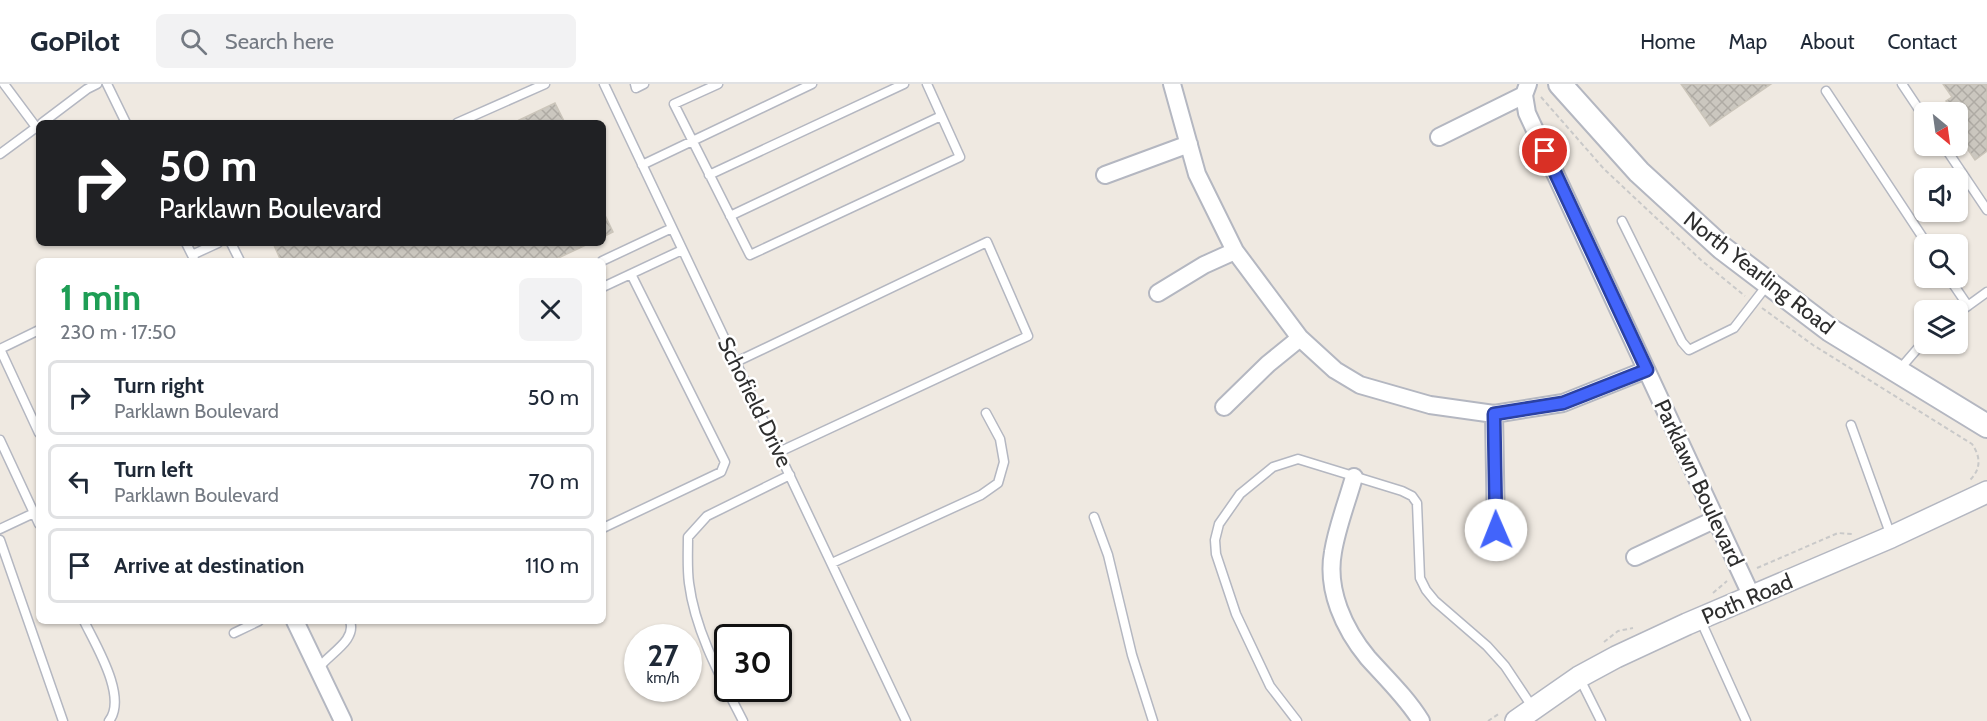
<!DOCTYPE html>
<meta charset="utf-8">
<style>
:root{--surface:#fff;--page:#f2f2f3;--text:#1f2937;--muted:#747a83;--line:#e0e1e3}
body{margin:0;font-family:Cabin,sans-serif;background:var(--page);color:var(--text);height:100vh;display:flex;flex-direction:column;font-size:22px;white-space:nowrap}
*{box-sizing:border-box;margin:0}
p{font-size:20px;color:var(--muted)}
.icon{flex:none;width:33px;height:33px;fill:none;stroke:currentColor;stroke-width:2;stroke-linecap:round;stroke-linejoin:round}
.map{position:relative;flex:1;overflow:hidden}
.side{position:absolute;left:36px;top:174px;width:570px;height:366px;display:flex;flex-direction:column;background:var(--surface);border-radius:9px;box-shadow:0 2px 4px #0004}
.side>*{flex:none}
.hud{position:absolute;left:36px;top:36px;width:570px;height:126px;border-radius:9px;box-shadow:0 2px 4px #0004;background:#202124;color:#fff;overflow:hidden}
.needle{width:39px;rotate:151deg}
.fabs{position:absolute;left:1914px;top:18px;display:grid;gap:12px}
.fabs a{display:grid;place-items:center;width:54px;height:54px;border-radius:9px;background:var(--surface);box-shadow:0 2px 4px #0004;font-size:30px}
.speed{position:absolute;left:624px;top:540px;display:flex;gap:12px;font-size:30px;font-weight:700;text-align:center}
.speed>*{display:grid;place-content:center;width:78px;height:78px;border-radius:50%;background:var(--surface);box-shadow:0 2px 4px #0004;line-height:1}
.speed small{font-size:15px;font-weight:400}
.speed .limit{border:3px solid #111;border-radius:9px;background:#fff;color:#111}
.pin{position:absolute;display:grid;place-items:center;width:51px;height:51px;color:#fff;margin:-26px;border:3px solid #fff;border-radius:50%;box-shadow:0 2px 6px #0007}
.me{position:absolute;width:66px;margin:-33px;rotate:359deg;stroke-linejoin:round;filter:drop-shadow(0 0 4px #0008)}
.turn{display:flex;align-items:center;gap:21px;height:126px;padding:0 24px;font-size:27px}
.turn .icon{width:78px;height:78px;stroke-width:2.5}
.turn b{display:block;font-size:42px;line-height:51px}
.round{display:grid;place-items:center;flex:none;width:63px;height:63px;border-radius:9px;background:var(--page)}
.overview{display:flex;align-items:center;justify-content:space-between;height:102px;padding:0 24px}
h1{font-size:36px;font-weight:700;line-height:45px;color:#1e9e55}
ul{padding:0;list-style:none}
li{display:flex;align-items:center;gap:18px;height:75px;margin:0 12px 9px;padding:0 12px;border:3px solid var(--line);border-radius:9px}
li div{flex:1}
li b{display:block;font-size:22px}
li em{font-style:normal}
header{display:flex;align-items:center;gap:36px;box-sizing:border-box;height:84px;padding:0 30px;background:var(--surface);border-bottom:2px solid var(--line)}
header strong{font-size:28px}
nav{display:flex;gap:33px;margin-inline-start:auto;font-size:21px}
.search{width:420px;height:54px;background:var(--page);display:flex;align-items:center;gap:15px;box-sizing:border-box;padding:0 21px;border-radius:9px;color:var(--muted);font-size:22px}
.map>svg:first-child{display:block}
.building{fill:url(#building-cross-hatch);stroke:#cbc5ba;stroke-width:1.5}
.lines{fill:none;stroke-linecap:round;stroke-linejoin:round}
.service-casing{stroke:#b4b7c1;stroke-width:11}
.minor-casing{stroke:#b4b7c1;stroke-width:20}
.tertiary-casing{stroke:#b4b7c1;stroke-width:24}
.secondary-casing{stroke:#b4b7c1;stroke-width:26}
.path{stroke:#c9c9c9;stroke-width:2;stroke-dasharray:4.5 3;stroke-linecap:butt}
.service{stroke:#fff;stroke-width:8}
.minor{stroke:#fff;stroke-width:16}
.tertiary{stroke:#fff;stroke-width:21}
.secondary{stroke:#fff;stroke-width:22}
.route-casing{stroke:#2b41a3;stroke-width:15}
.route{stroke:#4264fb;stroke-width:10}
.labels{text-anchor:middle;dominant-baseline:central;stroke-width:5;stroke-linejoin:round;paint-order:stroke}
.street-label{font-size:22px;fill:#2e2e2e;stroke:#fff}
</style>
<header>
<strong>GoPilot</strong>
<div class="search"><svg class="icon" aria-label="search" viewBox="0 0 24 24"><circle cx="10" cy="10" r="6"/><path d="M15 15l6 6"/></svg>Search here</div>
<nav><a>Home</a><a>Map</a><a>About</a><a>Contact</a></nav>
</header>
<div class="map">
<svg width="1987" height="637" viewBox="0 0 1987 637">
<defs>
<pattern id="building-cross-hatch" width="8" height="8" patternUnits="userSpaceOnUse" patternTransform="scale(1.5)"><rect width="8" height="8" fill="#cbc7bf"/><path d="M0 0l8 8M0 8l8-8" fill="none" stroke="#afaba4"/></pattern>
</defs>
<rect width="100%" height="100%" fill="#efe9e1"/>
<path class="building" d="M 1681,0 L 1771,0 L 1710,42 Z
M 1943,0 L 1987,0 L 1987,67 L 1975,76 L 1958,51 L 1958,28 L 1953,28 L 1946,17 L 1952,13 Z
M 555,19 L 565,39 L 513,39 Z
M 603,127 L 613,148 L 603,153 Z
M 273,159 L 590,159 L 552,177 L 281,177 Z"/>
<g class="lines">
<defs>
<path id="service" d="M 4,0 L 36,43
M 107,0 L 126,39
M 604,0 L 906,637
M 635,0 L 636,4 L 644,0
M 718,0 L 674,20 L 750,171 L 960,73 L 927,0
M 1902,0 L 1924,33
M 1826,7 L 1927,160
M 42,39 L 87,5 L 97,0
M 457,39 L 545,0
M 1944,62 L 1987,126
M 0,70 L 38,42
M 642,81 L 812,0
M 709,91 L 904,0
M 730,132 L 941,32
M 1622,137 L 1682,258 L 1689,266 L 1734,244 L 1768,200
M 186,159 L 195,177
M 231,159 L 240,177
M 192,171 L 218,159
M 602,177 L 672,144
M 1949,194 L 1968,222
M 603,203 L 682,166
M 1958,229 L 1987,208
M 0,265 L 39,349
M 0,265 L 39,246
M 736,278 L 987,158 L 1028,252 L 779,368
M 1899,286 L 1924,257
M 1851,341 L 1891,452
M 0,356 L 34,429 L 0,445
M 34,429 L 39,440
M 1094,433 L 1108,471 L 1132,571 L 1153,637
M 603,444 L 721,388 L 725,378 L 631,190
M 0,456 L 63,637
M 832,479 L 981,411 L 998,399 L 1004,378 L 1000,355 L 986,329
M 1700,535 L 1746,637
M 84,537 C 95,560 128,613 109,637
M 234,549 L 259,537
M 318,585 C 328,570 357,557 350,537
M 1579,593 L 1601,637
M 743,637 C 721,594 695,547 689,499 C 687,484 688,468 688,453 L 707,432 L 790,391
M 1297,637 L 1270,602 L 1236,530 L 1216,470 L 1215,456 L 1219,440 L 1240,410 L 1273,383 L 1298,375 L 1402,407 L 1412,412 L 1417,419 L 1420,494 L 1426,506 L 1435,517 L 1487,562 L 1505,582 L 1533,624"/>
<path id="minor" d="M 1172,0 L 1197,90 L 1235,167 L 1300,254 L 1335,286 L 1360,301 L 1430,321 L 1494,330 L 1563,319 L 1646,286
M 1528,0 L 1524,11 L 1527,29 L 1752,513
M 1439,53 L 1524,11
M 1105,91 L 1189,60
M 1158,209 L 1204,181 L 1235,167
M 1224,323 L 1268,280 L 1300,254
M 1494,330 L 1496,446
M 1354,393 C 1347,418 1337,443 1333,468 C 1326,506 1344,545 1368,574 C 1386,594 1407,614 1421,637
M 1635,473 L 1716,435
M 295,537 L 343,637"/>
<path id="tertiary" d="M 1516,637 L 1579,593 L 1616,573 L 1687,540 L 1891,453 L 1987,408"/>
<path id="secondary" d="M 1560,0 L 1639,88 L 1722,164 L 1830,246 L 1987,342"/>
</defs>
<use href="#service" class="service-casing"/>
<use href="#minor" class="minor-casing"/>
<use href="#tertiary" class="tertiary-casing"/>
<use href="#secondary" class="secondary-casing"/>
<path class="path" d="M 1541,13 L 1604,85 L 1701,176 L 1745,212
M 1762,224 L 1813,261 L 1972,360 C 1981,373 1981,385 1970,396
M 1757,484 L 1838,449 L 1852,450
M 1713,509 L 1727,497
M 1604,558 L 1618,547 L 1633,544
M 1488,637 L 1500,629"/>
<use href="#service" class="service"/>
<use href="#minor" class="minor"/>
<use href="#tertiary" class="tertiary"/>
<use href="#secondary" class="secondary"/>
</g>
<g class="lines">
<defs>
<path id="route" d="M 1496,446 L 1494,330 L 1563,319 L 1647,286 L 1545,67"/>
</defs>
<use href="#route" class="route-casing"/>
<use href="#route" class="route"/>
</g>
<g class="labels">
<g class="street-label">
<text transform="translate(1759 189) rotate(38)">North Yearling Road</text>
<text transform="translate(755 318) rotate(64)">Schofield Drive</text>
<text transform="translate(1699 399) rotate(65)">Parklawn Boulevard</text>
<text transform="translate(1747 515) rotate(-23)">Poth Road</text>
</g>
</g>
</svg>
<div class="fabs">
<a><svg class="needle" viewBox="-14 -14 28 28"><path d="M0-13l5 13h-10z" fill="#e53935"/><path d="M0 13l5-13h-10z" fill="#747a83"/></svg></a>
<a><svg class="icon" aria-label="sound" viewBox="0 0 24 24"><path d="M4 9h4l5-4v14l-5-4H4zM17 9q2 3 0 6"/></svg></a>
<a><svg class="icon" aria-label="search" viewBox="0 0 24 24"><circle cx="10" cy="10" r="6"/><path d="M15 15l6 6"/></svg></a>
<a><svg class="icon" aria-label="layers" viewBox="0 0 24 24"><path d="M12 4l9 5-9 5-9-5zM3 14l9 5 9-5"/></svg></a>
</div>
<div class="speed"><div>27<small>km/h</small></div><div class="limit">30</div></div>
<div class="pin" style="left:1545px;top:67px;background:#d93025"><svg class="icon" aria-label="arrive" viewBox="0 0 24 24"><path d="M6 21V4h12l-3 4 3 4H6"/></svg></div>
<svg class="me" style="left:1496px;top:446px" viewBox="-20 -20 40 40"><circle r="19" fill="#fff"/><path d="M0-13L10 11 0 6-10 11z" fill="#4264fb"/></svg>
<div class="hud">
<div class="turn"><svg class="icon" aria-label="right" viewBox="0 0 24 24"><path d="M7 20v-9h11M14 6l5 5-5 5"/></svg><div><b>50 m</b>Parklawn Boulevard</div></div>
</div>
<section class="side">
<div class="overview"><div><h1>1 min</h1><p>230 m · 17:50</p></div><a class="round"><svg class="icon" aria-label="close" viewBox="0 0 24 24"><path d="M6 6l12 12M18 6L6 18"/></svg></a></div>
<ul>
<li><svg class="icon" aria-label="right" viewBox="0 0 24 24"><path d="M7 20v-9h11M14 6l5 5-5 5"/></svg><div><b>Turn right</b><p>Parklawn Boulevard</p></div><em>50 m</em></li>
<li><svg class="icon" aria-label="left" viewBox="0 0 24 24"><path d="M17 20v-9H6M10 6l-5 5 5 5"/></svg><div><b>Turn left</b><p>Parklawn Boulevard</p></div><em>70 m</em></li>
<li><svg class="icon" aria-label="arrive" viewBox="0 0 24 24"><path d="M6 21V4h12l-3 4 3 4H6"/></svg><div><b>Arrive at destination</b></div><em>110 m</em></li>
</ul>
</section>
</div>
